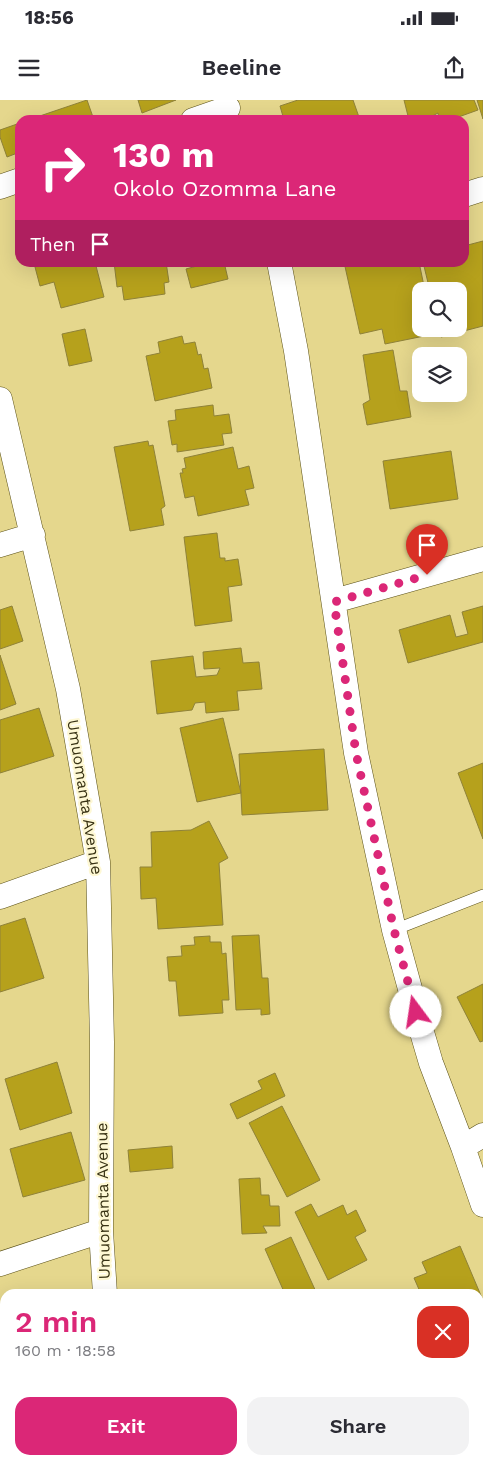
<!DOCTYPE html>
<meta charset="utf-8">
<style>
:root{--surface:#fff;--page:#f2f2f3;--text:#2b2b33;--muted:#7c7c81;--accent:#db2777}
body{margin:0;font-family:"Work Sans",sans-serif;background:var(--page);color:var(--text);height:100vh;display:flex;flex-direction:column;font-size:19px;white-space:nowrap}
*{box-sizing:border-box;margin:0}
p{font-size:16px;color:var(--muted)}
.icon{flex:none;width:28px;height:28px;fill:none;stroke:currentColor;stroke-width:2;stroke-linecap:round;stroke-linejoin:round}
.map{position:relative;flex:1;overflow:hidden}
.details{position:absolute;left:0px;top:1189px;width:484px;height:176px;display:flex;flex-direction:column;background:var(--surface);border-radius:15px 15px 0 0;box-shadow:0 5px 20px #0002}
.details>*{flex:none}
.banner{position:absolute;left:15px;top:15px;width:454px;height:152px;border-radius:15px;box-shadow:0 5px 20px #0002;background:#db2777;color:#fff;overflow:hidden}
.controls{position:absolute;left:412px;top:182px;display:grid;gap:10px}
.controls a{display:grid;place-items:center;width:55px;height:55px;border-radius:10px;background:var(--surface);box-shadow:0 5px 20px #0002;font-size:25px}
.pin{position:absolute;display:grid;place-items:center;width:42px;height:42px;color:#fff;margin:-51px -21px;border-radius:50% 50% 50% 0;rotate:-45deg;box-shadow:0 0 5px #0007}
.pin .icon{rotate:45deg}
.me{position:absolute;width:55px;margin:-28px;rotate:346deg;stroke-linejoin:round;filter:drop-shadow(0 0 4px #0008)}
.turn{display:flex;align-items:center;gap:18px;height:105px;padding:0 15px;font-size:22px}
.turn .icon{width:65px;height:65px;stroke-width:2.5}
.turn b{display:block;font-size:35px;line-height:42px}
.then{display:flex;align-items:center;height:48px;padding:0 15px;background:#0003;gap:10px;font-size:19px}
.round{display:grid;place-items:center;flex:none;width:52px;height:52px;border-radius:15px;background:var(--page)}
.summary{display:flex;align-items:center;justify-content:space-between;height:85px;padding:0 15px}
h1{font-size:30px;font-weight:600;line-height:38px;color:var(--accent)}
.cta{display:flex;gap:10px;margin-top:auto;padding:10px 15px}
.cta a{flex:1;height:58px;border-radius:15px;background:var(--accent);color:#fff;font-size:20px;font-weight:600;line-height:58px;text-align:center}
.cta a+a{background:var(--page);color:var(--text)}
.status{display:flex;justify-content:space-between;align-items:center;height:35px;padding:0 25px;background:var(--surface);direction:ltr}
.status svg{height:14px;fill:currentColor}
header{display:flex;justify-content:space-between;align-items:center;height:65px;padding:0 15px;background:var(--surface);font-size:22px;font-weight:600}
.map>svg:first-child{display:block}
.building{fill:#b6a11c;stroke:#8f8239}
.lines{fill:none;stroke-linecap:round;stroke-linejoin:round}
.service-casing{stroke:#5a5017;stroke-width:12}
.minor-casing{stroke:#5a5017;stroke-width:25}
.service{stroke:#fff;stroke-width:11}
.minor{stroke:#fff;stroke-width:24}
.route{stroke:#db2777;stroke-width:9;stroke-dasharray:0 16.2}
.labels{text-anchor:middle;dominant-baseline:central;stroke-width:4.5;stroke-linejoin:round;paint-order:stroke}
.street-label{font-size:16px;fill:#393315;stroke:#fef8d4}
</style>
<div class="status"><b>18:56</b><svg viewBox="0 0 49 12"><path d="M0 12V9h3v3zM5 12V6h3v6zM10 12V3h3v9zM15 12V0h3v12zM26 1h20v11H26zM47 4h2v5h-2z"/></svg></div>
<header><svg class="icon" aria-label="menu" viewBox="0 0 24 24"><path d="M4 6h16M4 12h16M4 18h16"/></svg>Beeline<svg class="icon" aria-label="share" viewBox="0 0 24 24"><path d="M12 15V3M7 8l5-5 5 5M5 13v7h14v-7"/></svg></header>
<div class="map">
<svg width="483" height="1364" viewBox="0 0 483 1364">
<rect width="100%" height="100%" fill="#e5d78d"/>
<path class="building" d="M 87,0 L 94,20 L 28,20 Z
M 138,0 L 176,0 L 142,13 Z
M 298,0 L 353,0 L 360,20 L 284,20 L 280,6 Z
M 404,0 L 474,0 L 478,10 L 450,20 L 439,20 L 438,13 L 425,20 L 409,20 Z
M 477,0 L 483,0 L 483,19 Z
M 20,23 L 20,52 L 7,57 L 0,37 L 0,30 Z
M 483,141 L 483,226 L 441,237 L 440,229 L 459,229 L 459,191 L 430,191 L 423,162 L 464,162 L 464,146 Z
M 51,162 L 95,162 L 104,197 L 61,208 L 54,182 L 40,186 L 35,167 Z
M 114,162 L 166,162 L 169,182 L 164,183 L 165,194 L 124,200 L 122,186 L 117,187 Z
M 168,162 L 186,162 L 169,165 Z
M 211,162 L 224,162 L 228,179 L 191,188 L 186,169 Z
M 344,162 L 419,162 L 425,191 L 421,191 L 421,229 L 433,229 L 434,234 L 385,244 L 382,229 L 360,234 Z
M 85,229 L 92,261 L 69,266 L 62,234 Z
M 182,236 L 184,244 L 195,242 L 198,255 L 201,254 L 204,269 L 208,268 L 212,288 L 155,301 L 146,256 L 160,253 L 158,242 Z
M 393,250 L 400,291 L 407,291 L 411,317 L 367,325 L 363,304 L 370,300 L 363,255 Z
M 213,305 L 214,316 L 229,314 L 232,333 L 222,334 L 224,345 L 177,352 L 177,344 L 172,345 L 168,321 L 176,320 L 175,310 Z
M 148,341 L 149,346 L 153,345 L 165,406 L 161,409 L 164,425 L 130,431 L 114,347 Z
M 233,347 L 238,369 L 249,366 L 254,388 L 245,390 L 249,405 L 198,416 L 194,396 L 185,398 L 180,373 L 183,373 L 182,369 L 186,368 L 184,358 Z
M 451,351 L 458,399 L 390,409 L 383,361 Z
M 217,433 L 220,458 L 225,458 L 225,461 L 238,459 L 242,485 L 228,487 L 232,521 L 195,526 L 184,437 Z
M 12,506 L 23,541 L 0,549 L 0,510 Z
M 483,506 L 483,542 L 408,563 L 399,530 L 450,515 L 456,537 L 468,534 L 462,512 Z
M 241,548 L 243,563 L 259,562 L 262,589 L 237,591 L 239,610 L 206,613 L 205,602 L 195,603 L 192,610 L 157,614 L 151,561 L 193,556 L 196,577 L 217,575 L 220,568 L 204,569 L 203,552 Z
M 0,555 L 16,604 L 0,610 Z
M 39,608 L 54,656 L 0,673 L 0,620 Z
M 223,618 L 241,693 L 197,702 L 180,628 Z
M 324,649 L 328,710 L 242,715 L 239,654 Z
M 483,663 L 483,739 L 458,673 Z
M 209,721 L 228,758 L 219,763 L 223,825 L 158,829 L 156,798 L 141,799 L 140,767 L 152,767 L 151,732 L 191,730 Z
M 25,818 L 44,878 L 0,892 L 0,826 Z
M 259,835 L 262,878 L 268,878 L 270,914 L 261,915 L 261,909 L 236,910 L 232,836 Z
M 210,836 L 210,842 L 221,842 L 222,854 L 226,853 L 229,900 L 222,900 L 223,913 L 179,916 L 176,881 L 169,881 L 167,857 L 182,856 L 181,846 L 195,845 L 194,837 Z
M 483,884 L 483,941 L 480,942 L 457,897 Z
M 57,962 L 72,1013 L 20,1030 L 5,979 Z
M 275,973 L 285,996 L 237,1019 L 230,1004 L 262,989 L 258,981 Z
M 282,1006 L 320,1080 L 287,1097 L 249,1023 Z
M 71,1032 L 85,1080 L 23,1097 L 10,1049 Z
M 172,1046 L 173,1068 L 130,1072 L 128,1050 Z
M 260,1078 L 261,1095 L 269,1095 L 270,1106 L 279,1106 L 280,1126 L 263,1126 L 267,1133 L 242,1134 L 239,1079 Z
M 311,1104 L 318,1117 L 343,1105 L 347,1115 L 356,1110 L 366,1131 L 355,1137 L 367,1160 L 328,1180 L 295,1112 Z
M 291,1137 L 317,1194 L 285,1194 L 265,1149 Z
M 460,1146 L 482,1198 L 479,1200 L 479,1194 L 421,1194 L 414,1178 L 427,1173 L 422,1162 Z
M 483,1261 L 483,1306 L 479,1307 L 479,1262 Z
M 250,1360 L 337,1360 L 339,1364 L 240,1364 Z
M 381,1360 L 461,1360 L 462,1364 L 383,1364 Z"/>
<g class="lines">
<defs>
<path id="service" d="M 394,830 L 483,795"/>
<path id="minor" d="M 193,20 L 228,8
M 0,87 L 20,80
M 464,95 L 483,89
M 279,162 L 296,251 L 356,653 L 394,830 L 421,929 L 431,963 L 463,1047 L 483,1105
M 0,299 L 68,589 L 98,762 L 102,942 L 101,1131 L 105,1194
M 0,445 L 33,435
M 334,501 L 483,459
M 0,797 L 98,762
M 463,1047 L 483,1035
M 0,1164 L 101,1131
M 121,1360 L 122,1364"/>
</defs>
<use href="#service" class="service-casing"/>
<use href="#minor" class="minor-casing"/>
<use href="#service" class="service"/>
<use href="#minor" class="minor"/>
</g>
<g class="lines">
<path class="route" d="M 416,912 L 394,830 L 356,653 L 334,502 L 427,475"/>
</g>
<g class="labels">
<g class="street-label">
<text transform="translate(85 697) rotate(81)">Umuomanta Avenue</text>
<text transform="translate(103 1101) rotate(-91)">Umuomanta Avenue</text>
</g>
</g>
</svg>
<div class="controls">
<a><svg class="icon" aria-label="search" viewBox="0 0 24 24"><circle cx="10" cy="10" r="6"/><path d="M15 15l6 6"/></svg></a>
<a><svg class="icon" aria-label="layers" viewBox="0 0 24 24"><path d="M12 4l9 5-9 5-9-5zM3 14l9 5 9-5"/></svg></a>
</div>
<div class="pin" style="left:427px;top:475px;background:#d93025"><svg class="icon" aria-label="arrive" viewBox="0 0 24 24"><path d="M6 21V4h12l-3 4 3 4H6"/></svg></div>
<svg class="me" style="left:416px;top:912px" viewBox="-20 -20 40 40"><circle r="19" fill="#fff"/><path d="M0-13L10 11 0 6-10 11z" fill="#db2777"/></svg>
<div class="banner">
<div class="turn"><svg class="icon" aria-label="right" viewBox="0 0 24 24"><path d="M7 20v-9h11M14 6l5 5-5 5"/></svg><div><b>130 m</b>Okolo Ozomma Lane</div></div>
<div class="then">Then<svg class="icon" aria-label="arrive" viewBox="0 0 24 24"><path d="M6 21V4h12l-3 4 3 4H6"/></svg></div>
</div>
<section class="details">
<div class="summary"><div><h1>2 min</h1><p>160 m · 18:58</p></div><a class="round" style="background:#d93025;color:#fff"><svg class="icon" aria-label="close" viewBox="0 0 24 24"><path d="M6 6l12 12M18 6L6 18"/></svg></a></div>
<div class="cta"><a>Exit</a><a>Share</a></div>
</section>
</div>
